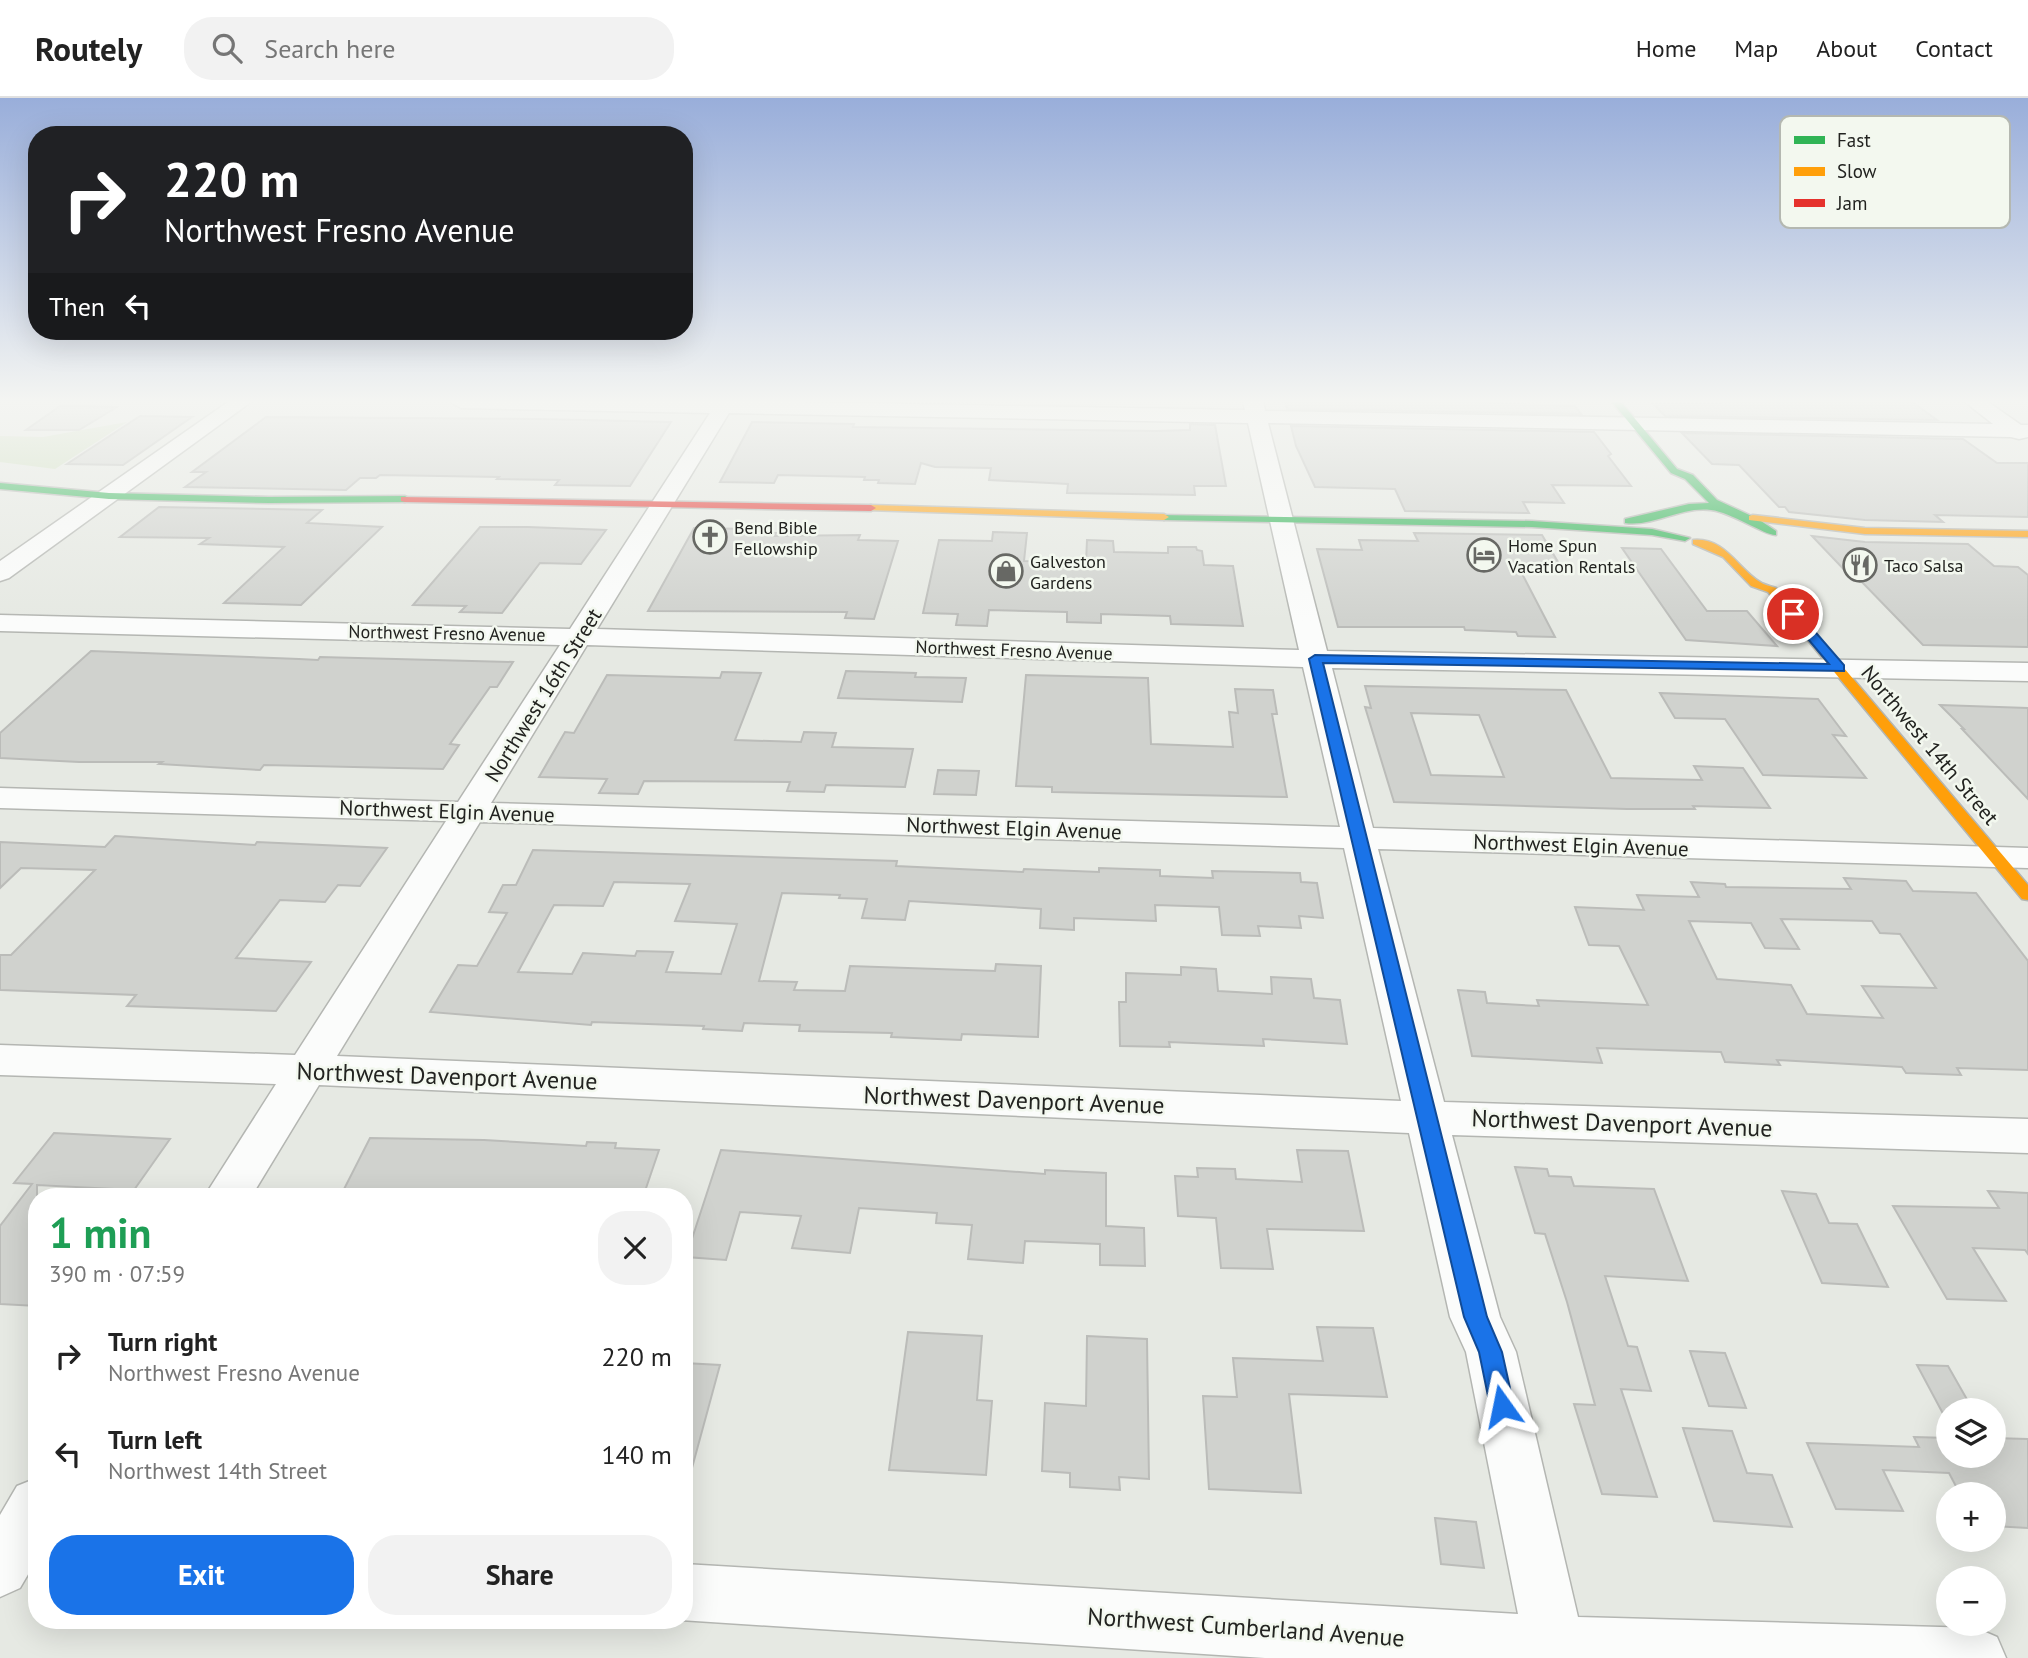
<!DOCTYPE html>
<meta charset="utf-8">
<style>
:root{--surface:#fff;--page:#f2f2f2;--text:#222;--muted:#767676;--line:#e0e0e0;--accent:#1a73e8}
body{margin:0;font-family:"PT Sans",sans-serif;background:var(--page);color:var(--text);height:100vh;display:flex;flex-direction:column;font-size:26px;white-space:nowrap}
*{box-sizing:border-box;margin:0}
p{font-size:23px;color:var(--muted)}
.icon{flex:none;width:38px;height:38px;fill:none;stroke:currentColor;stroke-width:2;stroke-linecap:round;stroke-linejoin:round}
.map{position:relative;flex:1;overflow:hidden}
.panel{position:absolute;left:28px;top:1090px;width:665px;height:441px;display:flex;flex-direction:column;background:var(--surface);border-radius:28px;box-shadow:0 7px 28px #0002}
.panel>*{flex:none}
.guide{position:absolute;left:28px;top:28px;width:665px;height:214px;border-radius:28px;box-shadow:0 7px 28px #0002;background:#202124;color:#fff;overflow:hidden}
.tools{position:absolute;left:1936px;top:1300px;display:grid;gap:14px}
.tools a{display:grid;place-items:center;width:70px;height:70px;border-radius:50%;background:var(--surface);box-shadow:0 7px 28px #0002;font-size:35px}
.pin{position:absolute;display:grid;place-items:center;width:60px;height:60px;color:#fff;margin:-30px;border:4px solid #fff;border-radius:50%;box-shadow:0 2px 7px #0007}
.me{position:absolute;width:77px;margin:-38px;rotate:348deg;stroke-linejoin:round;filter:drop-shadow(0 0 5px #0008)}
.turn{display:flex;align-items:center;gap:24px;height:147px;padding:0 21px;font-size:32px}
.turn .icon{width:91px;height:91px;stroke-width:2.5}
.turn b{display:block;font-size:49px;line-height:60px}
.then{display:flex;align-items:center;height:66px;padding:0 21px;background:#0003;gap:14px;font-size:26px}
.round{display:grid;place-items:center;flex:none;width:74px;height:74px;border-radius:28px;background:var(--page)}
.summary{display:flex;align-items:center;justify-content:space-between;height:119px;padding:0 21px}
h1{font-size:42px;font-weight:700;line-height:52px;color:#1e9e55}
.button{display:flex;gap:14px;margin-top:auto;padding:14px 21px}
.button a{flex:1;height:80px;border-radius:28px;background:var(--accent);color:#fff;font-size:28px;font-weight:700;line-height:80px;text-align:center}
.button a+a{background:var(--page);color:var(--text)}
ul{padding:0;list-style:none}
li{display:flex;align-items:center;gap:21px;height:98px;padding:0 21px}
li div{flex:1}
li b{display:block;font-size:26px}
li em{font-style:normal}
header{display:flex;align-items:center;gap:42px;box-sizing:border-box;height:98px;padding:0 35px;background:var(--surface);border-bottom:2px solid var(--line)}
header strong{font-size:33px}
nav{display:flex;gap:38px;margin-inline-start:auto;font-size:24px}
.search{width:490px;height:63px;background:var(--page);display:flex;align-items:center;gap:18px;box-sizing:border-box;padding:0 24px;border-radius:28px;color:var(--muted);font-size:26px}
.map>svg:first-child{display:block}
.green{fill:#cedebe}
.building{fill:#d0d2ce;stroke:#bbbcb9;stroke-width:2;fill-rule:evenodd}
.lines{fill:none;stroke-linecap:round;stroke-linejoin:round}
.street-casing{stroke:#b4b6b2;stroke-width:3}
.fast-casing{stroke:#b4b6b2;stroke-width:3}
.slow-casing{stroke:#b4b6b2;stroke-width:3}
.jam-casing{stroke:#b4b6b2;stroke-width:3}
.street{fill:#fbfcfb;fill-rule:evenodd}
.fast{fill:#30b455;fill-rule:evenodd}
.slow{fill:#ff9f0a;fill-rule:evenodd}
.jam{fill:#e5322d;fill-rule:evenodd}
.route{fill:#1a73e8;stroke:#114b97;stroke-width:2}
.labels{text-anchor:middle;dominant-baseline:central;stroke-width:5;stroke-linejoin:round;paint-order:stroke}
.far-poi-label{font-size:18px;fill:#222320;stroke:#f3f8ef;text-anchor:start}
.far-street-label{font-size:18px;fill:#222320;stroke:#f3f8ef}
.street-label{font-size:21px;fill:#222320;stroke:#f3f8ef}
.near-street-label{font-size:24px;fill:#222320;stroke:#f3f8ef}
.key{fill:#f3f8ef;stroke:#b4b8b1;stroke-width:2}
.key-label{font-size:19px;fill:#222320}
</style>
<header>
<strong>Routely</strong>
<div class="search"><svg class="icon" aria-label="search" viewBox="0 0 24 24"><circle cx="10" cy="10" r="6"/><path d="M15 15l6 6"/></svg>Search here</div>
<nav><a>Home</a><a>Map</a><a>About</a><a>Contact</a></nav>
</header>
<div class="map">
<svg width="2028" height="1560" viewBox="0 0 2028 1560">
<rect width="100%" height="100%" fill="#e6e9e3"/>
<path class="green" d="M 127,324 L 55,371 L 0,364 L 0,338 L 43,339 Z"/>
<path class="building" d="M 1285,304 L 1464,304 L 1575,308 L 1581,316 L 1287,311 Z
M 1721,304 L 1912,304 L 1937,322 L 1665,318 L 1653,306 L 1722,306 Z
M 60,308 L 117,309 L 79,332 L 26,332 Z
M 140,318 L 192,319 L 123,367 L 67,366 Z
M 266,319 L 539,321 L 671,324 L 630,388 L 555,387 L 559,382 L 497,381 L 499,379 L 380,377 L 376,380 L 360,380 L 346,392 L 185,389 L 206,374 L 192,374 Z
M 752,324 L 854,326 L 853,329 L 1156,333 L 1190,332 L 1190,326 L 1215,327 L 1226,388 L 1194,388 L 1195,397 L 1067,395 L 1068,386 L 989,382 L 991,370 L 935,369 L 921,365 L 915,386 L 878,385 L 879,382 L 864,382 L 865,379 L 778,377 L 774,385 L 720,384 Z
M 1291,328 L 1594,334 L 1611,356 L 1608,358 L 1631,388 L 1552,387 L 1564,405 L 1523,404 L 1529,415 L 1405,413 L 1395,391 L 1315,389 L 1296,348 Z
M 1682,335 L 1963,341 L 1997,365 L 2028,365 L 2028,419 L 1935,417 L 1943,424 L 1865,422 L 1789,414 L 1785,409 L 1779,409 L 1739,367 L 1712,366 Z
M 159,409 L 322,412 L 307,425 L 382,429 L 301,507 L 224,505 L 284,449 L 200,446 L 209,440 L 120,439 Z
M 480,429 L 528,429 L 606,432 L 581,466 L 540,465 L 502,515 L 460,514 L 466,508 L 413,507 Z
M 694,430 L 748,431 L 746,434 L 776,435 L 775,438 L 860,437 L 858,442 L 898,443 L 874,521 L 845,520 L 847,514 L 648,513 Z
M 993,434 L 1027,435 L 1024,463 L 1086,465 L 1087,442 L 1113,443 L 1114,454 L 1168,455 L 1168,449 L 1196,449 L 1197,452 L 1202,453 L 1204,467 L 1233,468 L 1243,528 L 1171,526 L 1170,518 L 1101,516 L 1101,525 L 1067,524 L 1067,514 L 989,512 L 987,528 L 956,527 L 958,516 L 923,515 L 939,442 L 992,443 Z
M 1414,435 L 1542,437 L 1561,469 L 1518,468 L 1555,539 L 1518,538 L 1516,534 L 1465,532 L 1464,529 L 1338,529 L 1317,451 L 1362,452 L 1359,442 L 1418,443 Z
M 1812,438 L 1865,444 L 1968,446 L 1994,468 L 2018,469 L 2028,477 L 2028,549 L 1923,547 L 1860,482 L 1853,481 Z
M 1622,450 L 1661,451 L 1707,513 L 1747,513 L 1777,548 L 1686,542 Z
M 91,553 L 299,561 L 318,562 L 320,559 L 513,564 L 497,589 L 490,589 L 450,646 L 459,647 L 443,671 L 264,667 L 260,672 L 159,666 L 162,664 L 79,664 L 0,660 L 0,635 Z
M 846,573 L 916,575 L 915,579 L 966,580 L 962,604 L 838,600 Z
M 722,574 L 761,575 L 735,642 L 801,644 L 804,634 L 836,635 L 832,649 L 913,651 L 905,689 L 826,687 L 824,694 L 787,693 L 790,684 L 644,683 L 638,696 L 599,695 L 607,681 L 539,679 L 565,634 L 574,635 L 607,577 L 720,580 Z
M 1026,577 L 1148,580 L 1151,646 L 1233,649 L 1229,614 L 1238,615 L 1235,591 L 1273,592 L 1277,616 L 1272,616 L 1287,699 L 1052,694 L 1052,689 L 1016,688 Z
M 1365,588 L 1566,592 L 1611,680 L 1702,682 L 1694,668 L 1743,670 L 1770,710 L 1693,708 L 1695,711 L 1627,711 L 1394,704 L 1365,609 L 1371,610 ZM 1411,615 L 1479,617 L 1504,679 L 1431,677 Z
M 1660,595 L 1818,601 L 1846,638 L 1833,637 L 1866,680 L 1763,677 L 1725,621 L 1675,620 Z
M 1940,607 L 2028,610 L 2028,701 L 1962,631 L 1964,631 Z
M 938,672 L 979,673 L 976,697 L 934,696 Z
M 115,738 L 255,747 L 257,744 L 387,750 L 360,788 L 338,787 L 325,804 L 280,802 L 236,860 L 311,864 L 276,913 L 127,908 L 136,897 L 0,892 L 0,857 L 11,857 L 95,772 L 21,770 L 0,790 L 0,744 L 105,749 Z
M 533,752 L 897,763 L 896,768 L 1023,774 L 1024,771 L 1099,774 L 1099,770 L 1160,772 L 1160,778 L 1213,780 L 1212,773 L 1300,775 L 1301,784 L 1317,785 L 1323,820 L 1299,818 L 1301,830 L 1258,828 L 1260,838 L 1222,837 L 1219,809 L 1155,807 L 1156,823 L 1074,820 L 1074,832 L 1040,830 L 1041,811 L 909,803 L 905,822 L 862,820 L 867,801 L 839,800 L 840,797 L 782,795 L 759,883 L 797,884 L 794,892 L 845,893 L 850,868 L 995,873 L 996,866 L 1041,868 L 1038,939 L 962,936 L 961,942 L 891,939 L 892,935 L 799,933 L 800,927 L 744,925 L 742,933 L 703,931 L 704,928 L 592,924 L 591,927 L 430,914 L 458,867 L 477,868 L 507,815 L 489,814 L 503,787 L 516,787 ZM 614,784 L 690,786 L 675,823 L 737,826 L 721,876 L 666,874 L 673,854 L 637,853 L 635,858 L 583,855 L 572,876 L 518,874 L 554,807 L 603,808 Z
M 1844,780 L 1906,783 L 1913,793 L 1976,795 L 2028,863 L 2028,972 L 1957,970 L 1961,977 L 1906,975 L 1902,969 L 1777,962 L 1780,967 L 1725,964 L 1721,954 L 1597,950 L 1602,965 L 1472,958 L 1458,892 L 1485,894 L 1487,905 L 1539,908 L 1537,902 L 1648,907 L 1619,848 L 1589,847 L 1575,809 L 1644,812 L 1637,797 L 1699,799 L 1691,784 L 1725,786 L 1726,789 L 1851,791 ZM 1781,821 L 1872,823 L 1880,835 L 1900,836 L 1936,890 L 1862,888 L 1883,920 L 1807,916 L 1791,887 L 1717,881 L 1689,823 L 1751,825 L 1765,850 L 1799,851 Z
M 1181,869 L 1216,871 L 1218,893 L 1272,896 L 1271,879 L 1311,881 L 1314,900 L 1340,902 L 1347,946 L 1263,941 L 1264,948 L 1169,944 L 1170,949 L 1120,948 L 1119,904 L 1126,904 L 1126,875 L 1181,877 Z
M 54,1035 L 170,1041 L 134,1092 L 37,1087 L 37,1208 L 0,1206 L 0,1128 L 32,1086 L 14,1085 Z
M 370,1040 L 484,1042 L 586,1048 L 587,1044 L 616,1045 L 615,1050 L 659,1052 L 643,1099 L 551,1099 L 493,1096 L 491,1099 L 340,1099 Z
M 721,1052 L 1045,1076 L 1045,1072 L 1106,1075 L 1106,1128 L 1144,1130 L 1145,1168 L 1100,1167 L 1100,1146 L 1025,1143 L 1023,1165 L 968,1161 L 972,1127 L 936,1125 L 937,1115 L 859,1110 L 850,1155 L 792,1150 L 801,1118 L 740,1114 L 726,1162 L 686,1159 Z
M 1297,1052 L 1348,1053 L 1364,1133 L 1267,1131 L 1273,1171 L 1221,1170 L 1216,1120 L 1178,1118 L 1175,1078 L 1198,1079 L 1197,1070 L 1235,1071 L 1236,1081 L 1302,1084 Z
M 1515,1069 L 1547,1071 L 1549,1078 L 1571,1079 L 1574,1088 L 1654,1091 L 1688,1183 L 1605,1178 L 1628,1248 L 1637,1249 L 1651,1293 L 1621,1291 L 1657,1399 L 1602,1396 L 1574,1306 L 1595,1307 L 1567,1204 L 1545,1136 L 1535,1135 Z
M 1782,1093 L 1816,1096 L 1829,1125 L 1857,1126 L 1888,1189 L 1822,1185 Z
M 1988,1093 L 2028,1095 L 2028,1156 L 2025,1152 L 1973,1150 L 2006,1203 L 1947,1201 L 1893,1108 L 1999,1110 Z
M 1317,1229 L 1373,1230 L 1387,1299 L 1289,1296 L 1301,1395 L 1209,1391 L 1203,1298 L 1237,1299 L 1233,1260 L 1323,1263 Z
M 908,1234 L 982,1238 L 977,1302 L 992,1303 L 986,1377 L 889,1372 Z
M 1087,1238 L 1147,1241 L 1149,1381 L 1119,1379 L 1120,1392 L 1070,1389 L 1070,1375 L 1042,1373 L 1045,1305 L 1086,1308 Z
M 1690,1253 L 1725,1255 L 1746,1310 L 1709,1308 Z
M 684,1265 L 720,1267 L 692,1370 L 684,1369 Z
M 1917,1267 L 1948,1268 L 1973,1312 L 1948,1312 L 1948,1325 Z
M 1683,1330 L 1732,1333 L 1747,1375 L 1772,1377 L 1792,1429 L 1714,1423 Z
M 1914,1339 L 1948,1340 L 1948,1358 L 1993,1358 L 1993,1340 L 2028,1341 L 2028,1430 L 1993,1428 L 1993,1396 L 1960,1396 L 1949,1375 L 1883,1372 L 1903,1413 L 1836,1411 L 1807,1345 L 1919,1349 Z
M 1435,1420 L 1476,1424 L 1484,1470 L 1441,1466 Z"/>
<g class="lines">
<defs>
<path id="street" d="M 228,304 L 251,304 L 9,480 L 0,483 L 0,463 Z
M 451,304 L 794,304 L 1245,312 L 1243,304 L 1263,304 L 1265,313 L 1993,326 L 1965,304 L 1988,304 L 2021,327 L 2028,327 L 2028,339 L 2019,341 L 2011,339 L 1268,325 L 1327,553 L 2028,565 L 2028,583 L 1332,570 L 1373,730 L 2028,750 L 2028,770 L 1378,751 L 1444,1004 L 2028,1021 L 2028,1055 L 1452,1037 L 1500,1219 L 1516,1254 L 1578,1519 L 1976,1530 L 1997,1539 L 2006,1560 L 1265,1560 L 680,1522 L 684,1522 L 684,1466 L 1518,1516 L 1466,1254 L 1450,1219 L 1409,1035 L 319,987 L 251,1099 L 204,1099 L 276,986 L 0,977 L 0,947 L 295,957 L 446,723 L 0,710 L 0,690 L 458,704 L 560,547 L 0,533 L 0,517 L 570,531 L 710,315 L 461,310 ZM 729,315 L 1248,325 L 1299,552 L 597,531 ZM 587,547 L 1303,569 L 1340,729 L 491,705 ZM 480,724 L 1344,750 L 1401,1003 L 337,958 Z
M 37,1380 L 37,1461 L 20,1490 L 0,1499 L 0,1417 L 17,1388 Z"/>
<path id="fast" d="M 1612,304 L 1621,304 L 1677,371 L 1693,377 L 1717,402 L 1758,421 L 1776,433 L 1776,437 C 1766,438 1731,414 1711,412 C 1681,408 1654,429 1625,425 L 1625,421 L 1629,420 L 1689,406 L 1709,405 L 1685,381 L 1671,375 Z
M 0,385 L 109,395 L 269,399 L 405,398 L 410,401 L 405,404 L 269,405 L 109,401 L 0,391 Z
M 1160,417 L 1532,423 L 1652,431 L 1690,440 L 1685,443 L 1652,437 L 1532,429 L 1164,422 L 1159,419 Z"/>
<path id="slow" d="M 871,407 L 1164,416 L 1169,419 L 1164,422 L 867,412 L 867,408 Z
M 1753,417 L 1865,430 L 2028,433 L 2028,439 L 1865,436 L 1749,422 L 1749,418 Z
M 1693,442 C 1725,439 1738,471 1760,484 C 1764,487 1771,488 1776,490 L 2028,787 L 2028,802 L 2022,801 L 1768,494 L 1751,488 L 1723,459 L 1693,446 Z"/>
<path id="jam" d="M 401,399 L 871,407 L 876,410 L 871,413 L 405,404 L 401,403 Z"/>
</defs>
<use href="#street" class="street-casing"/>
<use href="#fast" class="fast-casing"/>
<use href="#slow" class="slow-casing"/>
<use href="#jam" class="jam-casing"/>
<use href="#street" class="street"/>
<use href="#fast" class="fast"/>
<use href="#slow" class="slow"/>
<use href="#jam" class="jam"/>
</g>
<linearGradient id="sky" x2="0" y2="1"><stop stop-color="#99aeda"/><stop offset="0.58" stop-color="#f4f5f2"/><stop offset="1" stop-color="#f4f5f2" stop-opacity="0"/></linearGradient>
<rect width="2028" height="523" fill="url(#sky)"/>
<path class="route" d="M 1793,513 L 1798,514 L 1844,567 L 1844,573 L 1323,565 L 1487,1219 L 1502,1254 L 1514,1308 L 1510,1315 L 1502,1319 L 1494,1315 L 1490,1308 L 1479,1254 L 1464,1219 L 1309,561 L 1315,557 L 1829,566 L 1787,516 Z"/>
<defs>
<symbol id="church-ring" viewBox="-11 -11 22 22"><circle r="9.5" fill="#f3f8ef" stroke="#676864" stroke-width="1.5"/><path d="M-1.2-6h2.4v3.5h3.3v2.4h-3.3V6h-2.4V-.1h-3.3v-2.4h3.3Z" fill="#676864"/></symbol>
<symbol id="hotel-ring" viewBox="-11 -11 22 22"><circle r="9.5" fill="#f3f8ef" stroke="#676864" stroke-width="1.5"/><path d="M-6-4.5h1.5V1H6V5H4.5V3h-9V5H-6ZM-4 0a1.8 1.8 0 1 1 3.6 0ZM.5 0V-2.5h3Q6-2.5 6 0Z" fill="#676864"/></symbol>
<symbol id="restaurant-ring" viewBox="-11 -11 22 22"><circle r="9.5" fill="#f3f8ef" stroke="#676864" stroke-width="1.5"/><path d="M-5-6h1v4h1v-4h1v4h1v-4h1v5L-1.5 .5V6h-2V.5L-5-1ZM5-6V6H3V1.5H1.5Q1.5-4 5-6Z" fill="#676864"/></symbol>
<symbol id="shop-ring" viewBox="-11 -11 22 22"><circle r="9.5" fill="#f3f8ef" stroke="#676864" stroke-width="1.5"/><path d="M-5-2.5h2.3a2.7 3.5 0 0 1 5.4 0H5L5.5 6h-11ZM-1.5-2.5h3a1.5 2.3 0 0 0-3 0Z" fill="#676864"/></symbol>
</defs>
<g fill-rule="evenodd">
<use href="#church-ring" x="691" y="420" width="38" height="38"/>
<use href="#hotel-ring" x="1465" y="438" width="38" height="38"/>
<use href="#restaurant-ring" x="1841" y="448" width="38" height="38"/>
<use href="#shop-ring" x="987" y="454" width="38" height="38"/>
</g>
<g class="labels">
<g class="far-poi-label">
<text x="734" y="429">Bend Bible<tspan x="734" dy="21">Fellowship</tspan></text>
<text x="1508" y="447">Home Spun<tspan x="1508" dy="21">Vacation Rentals</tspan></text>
<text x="1030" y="463">Galveston<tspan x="1030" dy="21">Gardens</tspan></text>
<text x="1884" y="467">Taco Salsa</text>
</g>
<g class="far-street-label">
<text transform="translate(447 535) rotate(1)">Northwest Fresno Avenue</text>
<text transform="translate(1014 552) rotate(2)">Northwest Fresno Avenue</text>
</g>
<g class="street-label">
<text transform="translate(543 597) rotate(-58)">Northwest 16th Street</text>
<text transform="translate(1930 647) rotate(50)">Northwest 14th Street</text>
<text transform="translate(447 713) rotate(2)">Northwest Elgin Avenue</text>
<text transform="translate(1014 730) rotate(2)">Northwest Elgin Avenue</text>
<text transform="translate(1581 747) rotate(2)">Northwest Elgin Avenue</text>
</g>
<g class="near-street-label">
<text transform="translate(447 978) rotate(2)">Northwest Davenport Avenue</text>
<text transform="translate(1014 1002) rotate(2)">Northwest Davenport Avenue</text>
<text transform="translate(1622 1025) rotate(2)">Northwest Davenport Avenue</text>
<text transform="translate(1246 1529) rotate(4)">Northwest Cumberland Avenue</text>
</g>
</g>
<rect x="1780" y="18" width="230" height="112" rx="10" class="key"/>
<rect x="1794" y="38" width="31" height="8" fill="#30b455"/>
<rect x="1794" y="69" width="31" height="9" fill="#ff9f0a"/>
<rect x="1794" y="101" width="31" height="8" fill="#e5322d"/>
<g class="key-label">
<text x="1837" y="49">Fast</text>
<text x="1837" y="80">Slow</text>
<text x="1837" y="112">Jam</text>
</g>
</svg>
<div class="tools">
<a><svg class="icon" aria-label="layers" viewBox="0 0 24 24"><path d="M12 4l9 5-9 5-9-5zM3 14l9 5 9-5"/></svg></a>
<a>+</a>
<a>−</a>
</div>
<div class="pin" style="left:1793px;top:516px;background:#d93025"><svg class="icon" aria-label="arrive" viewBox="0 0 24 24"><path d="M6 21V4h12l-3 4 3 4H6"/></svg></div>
<svg class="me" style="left:1502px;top:1308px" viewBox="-20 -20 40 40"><path d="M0-17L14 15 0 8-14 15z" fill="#1a73e8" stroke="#fff" stroke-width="4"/></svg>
<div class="guide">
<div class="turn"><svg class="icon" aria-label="right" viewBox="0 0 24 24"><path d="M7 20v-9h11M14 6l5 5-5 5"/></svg><div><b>220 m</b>Northwest Fresno Avenue</div></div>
<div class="then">Then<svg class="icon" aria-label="left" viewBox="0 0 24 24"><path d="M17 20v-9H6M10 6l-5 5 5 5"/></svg></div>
</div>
<section class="panel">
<div class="summary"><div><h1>1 min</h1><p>390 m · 07:59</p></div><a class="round"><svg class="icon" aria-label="close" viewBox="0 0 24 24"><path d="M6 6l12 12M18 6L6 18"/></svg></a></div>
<ul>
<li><svg class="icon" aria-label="right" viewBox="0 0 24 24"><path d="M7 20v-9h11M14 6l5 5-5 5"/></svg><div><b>Turn right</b><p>Northwest Fresno Avenue</p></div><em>220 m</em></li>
<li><svg class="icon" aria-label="left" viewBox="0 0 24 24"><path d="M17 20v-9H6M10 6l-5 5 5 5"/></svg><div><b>Turn left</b><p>Northwest 14th Street</p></div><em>140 m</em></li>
</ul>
<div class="button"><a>Exit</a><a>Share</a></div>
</section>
</div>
